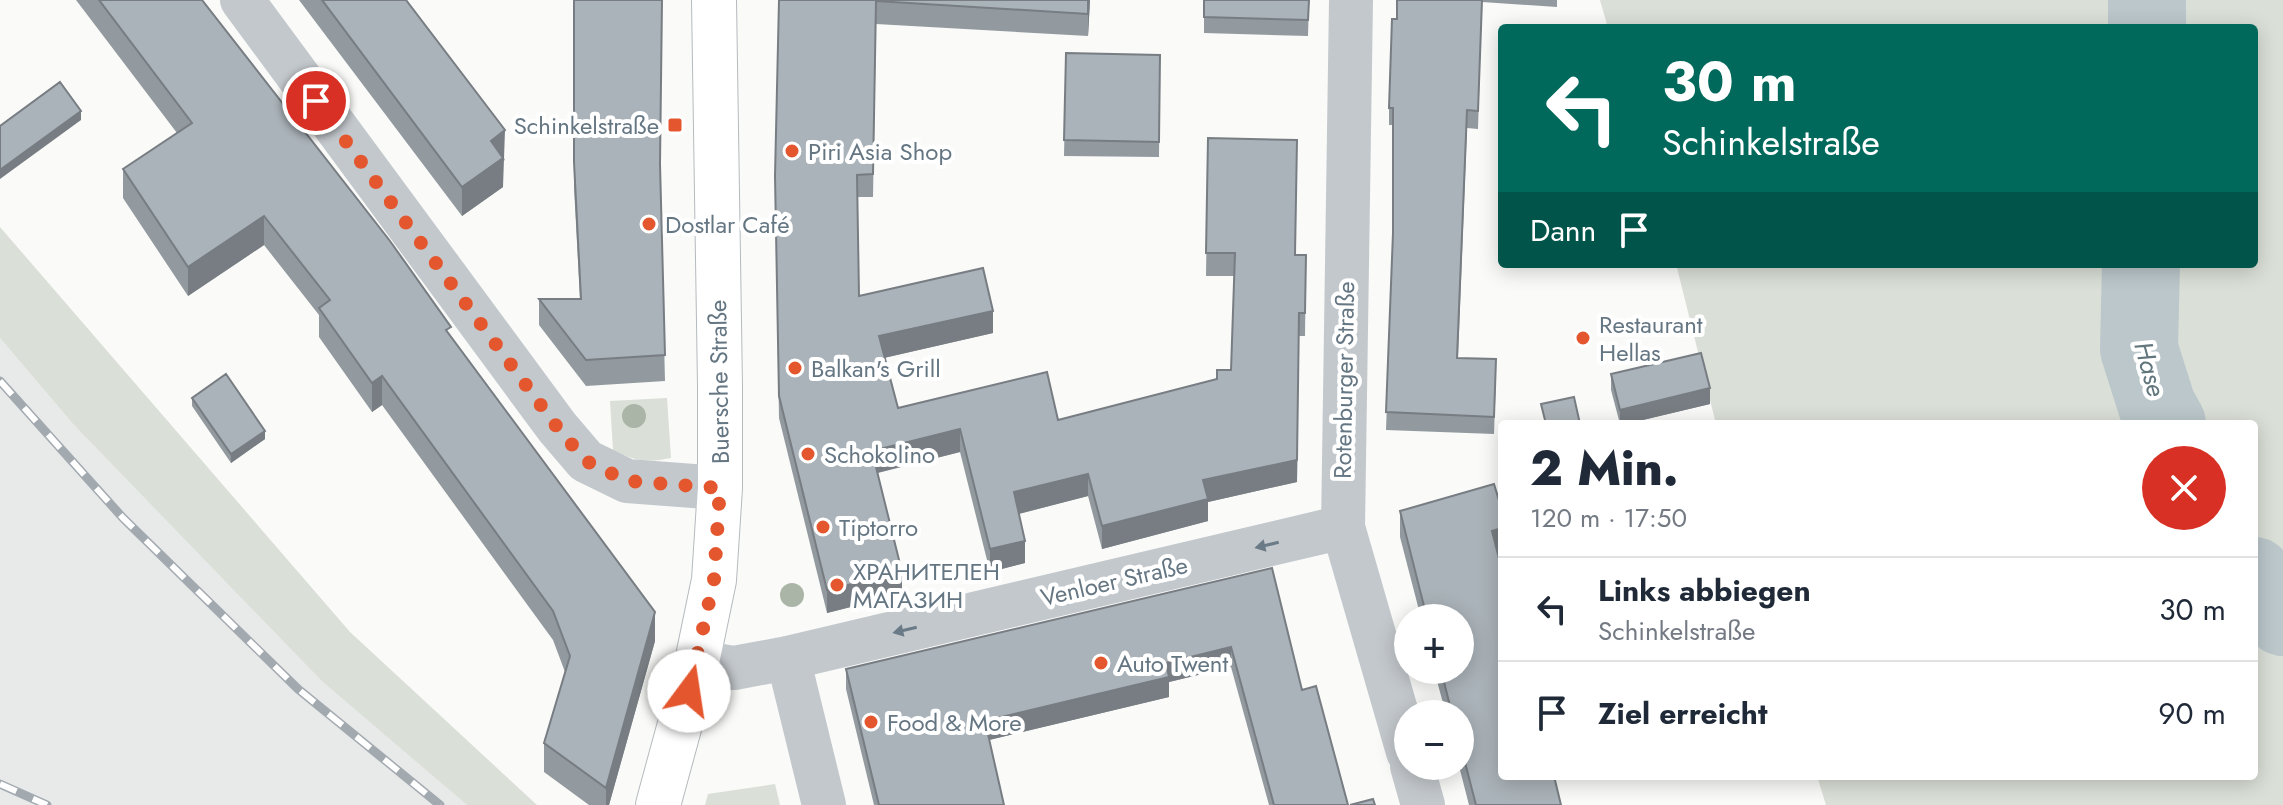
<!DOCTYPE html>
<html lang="de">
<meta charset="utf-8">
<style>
:root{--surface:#fff;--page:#f2f2f3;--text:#1f2937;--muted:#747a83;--line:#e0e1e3}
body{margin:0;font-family:Jost,sans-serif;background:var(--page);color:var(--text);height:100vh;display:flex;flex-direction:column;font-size:30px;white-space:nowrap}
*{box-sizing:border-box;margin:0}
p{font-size:26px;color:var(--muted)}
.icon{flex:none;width:44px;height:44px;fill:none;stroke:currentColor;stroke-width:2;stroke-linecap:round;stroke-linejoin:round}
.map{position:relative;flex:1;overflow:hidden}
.sheet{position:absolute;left:1498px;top:420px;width:760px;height:360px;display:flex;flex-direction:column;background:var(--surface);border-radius:8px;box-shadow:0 4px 20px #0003}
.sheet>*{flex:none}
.banner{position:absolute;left:1498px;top:24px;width:760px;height:244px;border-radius:8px;box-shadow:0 4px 20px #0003;background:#00695c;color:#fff;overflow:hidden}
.buttons{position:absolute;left:1394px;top:604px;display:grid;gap:16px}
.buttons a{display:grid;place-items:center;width:80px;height:80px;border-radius:50%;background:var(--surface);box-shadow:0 4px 20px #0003;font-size:40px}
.pin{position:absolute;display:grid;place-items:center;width:68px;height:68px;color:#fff;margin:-34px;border:4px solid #fff;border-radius:50%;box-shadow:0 2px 8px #0007}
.me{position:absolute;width:88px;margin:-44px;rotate:14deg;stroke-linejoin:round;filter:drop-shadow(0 0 6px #0008)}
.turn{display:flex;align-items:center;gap:28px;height:168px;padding:0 32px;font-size:36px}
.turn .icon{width:104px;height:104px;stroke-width:2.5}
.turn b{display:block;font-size:56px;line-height:68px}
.then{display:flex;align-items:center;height:76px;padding:0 32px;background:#0003;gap:16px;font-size:30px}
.round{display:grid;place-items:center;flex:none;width:84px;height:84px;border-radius:42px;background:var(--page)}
.summary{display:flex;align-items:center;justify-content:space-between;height:136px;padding:0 32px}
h1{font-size:48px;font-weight:800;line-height:60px}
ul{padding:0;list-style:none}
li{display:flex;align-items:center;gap:24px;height:104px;padding:0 32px;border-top:2px solid var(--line)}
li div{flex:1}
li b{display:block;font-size:30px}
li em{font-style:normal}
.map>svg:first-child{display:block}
.built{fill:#e8e9e9}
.green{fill:#dadfd7}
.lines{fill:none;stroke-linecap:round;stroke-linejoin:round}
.river{stroke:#bbc7cb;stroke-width:78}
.major-casing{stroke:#b5babe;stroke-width:46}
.minor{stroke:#c3c8cc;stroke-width:44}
.major{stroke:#fff;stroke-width:44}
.rail-casing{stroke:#a2aab0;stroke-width:9}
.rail{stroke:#fff;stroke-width:6;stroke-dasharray:18;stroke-linecap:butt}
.tree{fill:#aab4a7}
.wall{fill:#929a9f}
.shaded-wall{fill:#777d82}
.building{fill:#aab3b9;stroke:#777d82;stroke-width:2}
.oneway{fill:#6a7a87}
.route{stroke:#e4572e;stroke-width:14;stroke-dasharray:0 25.2}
.poi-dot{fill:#e4572e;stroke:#fff;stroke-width:3}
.labels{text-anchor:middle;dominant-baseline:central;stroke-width:8;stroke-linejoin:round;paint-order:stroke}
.poi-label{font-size:24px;fill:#657683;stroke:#fff;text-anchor:start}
.street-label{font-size:24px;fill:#657683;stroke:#fff}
.water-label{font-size:26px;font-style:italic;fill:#60757c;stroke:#fff}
</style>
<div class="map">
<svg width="2283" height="805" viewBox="0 0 2283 805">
<rect width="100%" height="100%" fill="#fafaf8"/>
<path class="built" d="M 0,338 L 73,424 L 322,680 L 467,805 L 0,805 Z"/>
<path class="green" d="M 1600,0 L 2283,0 L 2283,805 L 1826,805 L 1817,776 L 2254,776 L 2254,424 L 1716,424 L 1676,264 L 2254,264 L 2254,28 L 1608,28 Z
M 0,227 L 350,632 L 537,805 L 467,805 L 322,681 L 73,424 L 0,338 Z
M 667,398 L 671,458 C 648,463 634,461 613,450 L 610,401 Z
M 775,784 L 780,805 L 705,805 L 708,794 Z"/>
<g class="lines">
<path class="river" d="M 2147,28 L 2147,0
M 2141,264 L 2139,349 L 2157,406 L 2167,424
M 2254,576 L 2283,617"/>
<defs>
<path id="major" d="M 658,805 L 697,662 L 714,580 L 720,488 L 720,387 L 714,0"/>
</defs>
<use href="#major" class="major-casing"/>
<path class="minor" d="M 242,0 L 557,427 L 586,461 L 627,481 L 720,488
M 1351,0 L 1343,527 L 1408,752
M 788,658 L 824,805
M 697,662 L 734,668 L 788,658 L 1343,527
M 1412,766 L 1423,805"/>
<use href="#major" class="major"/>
<defs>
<path id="rail" d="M 0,381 L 123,518 L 298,689 L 440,805
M 0,784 L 47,805"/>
</defs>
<use href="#rail" class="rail-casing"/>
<use href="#rail" class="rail"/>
</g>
<g class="tree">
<circle cx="634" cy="416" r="12"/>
<circle cx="792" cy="595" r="12"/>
</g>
<path class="wall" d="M 76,0 L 202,0 L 451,337 L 655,641 L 609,805 L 589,805 L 544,772 L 544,743 L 565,672 L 553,640 L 382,405 L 372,412 L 319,337 L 319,315 L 264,245 L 188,296 L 123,198 L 123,169 L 177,133 Z
M 299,0 L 406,0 L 505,160 L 503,161 L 503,187 L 462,216 Z
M 574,0 L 660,173 L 665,381 L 586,386 L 539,325 L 539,299 L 580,299 L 574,187 Z
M 779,0 L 1090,0 L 1088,36 L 876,24 L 873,197 L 857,197 L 859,296 L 993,333 L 884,358 L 898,408 L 1058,420 L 1217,379 L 1231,370 L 1234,276 L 1206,276 L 1208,138 L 1296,255 L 1306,255 L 1305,336 L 1299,336 L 1297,482 L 1208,502 L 1208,521 L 1102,549 L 1088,496 L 1019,514 L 1025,563 L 990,572 L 960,452 L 878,473 L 902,594 L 827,613 L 779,418 L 775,176 Z
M 1204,0 L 1309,0 L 1308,36 L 1204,33 Z
M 1397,0 L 1557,0 L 1557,7 L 1482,2 L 1478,129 L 1467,128 L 1458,358 L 1496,377 L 1494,434 L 1386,430 L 1393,233 L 1393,125 L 1389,125 L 1389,108 L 1397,19 Z
M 1066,53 L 1160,55 L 1159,157 L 1064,156 Z
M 1611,374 L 1710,404 L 1626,424 L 1620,424 L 1611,390 Z
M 192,398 L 265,439 L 231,463 L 192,406 Z
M 1400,511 L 1498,555 L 1561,805 L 1469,805 L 1459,766 L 1460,714 L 1446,714 L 1434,670 L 1460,670 L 1460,618 L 1421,618 L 1400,537 Z
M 1272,568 L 1302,690 L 1348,805 L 1269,805 L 1231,667 L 1169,682 L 1169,697 L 989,740 L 1004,805 L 874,805 L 846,689 L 846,669 Z"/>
<path class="shaded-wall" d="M 1088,0 L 1090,0 L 1088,36 Z
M 81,111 L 81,120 L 0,179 L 0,170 Z
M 505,130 L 503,187 L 462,216 L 462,187 L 491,141 Z
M 264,216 L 264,245 L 188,296 L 188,267 Z
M 993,311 L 993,333 L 879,359 L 879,336 Z
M 1299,313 L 1297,482 L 1208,502 L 1208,521 L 1102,549 L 1102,526 L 1203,480 Z
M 382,376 L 382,405 L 372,412 L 372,383 Z
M 1710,388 L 1710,404 L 1626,424 L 1620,424 L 1620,410 Z
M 960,429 L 960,452 L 872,474 L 872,451 Z
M 265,431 L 265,439 L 231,463 L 231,454 Z
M 1088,474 L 1088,496 L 1014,515 L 1014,492 Z
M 1502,528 L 1502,554 L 1492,557 L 1492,531 Z
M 1025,541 L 1025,563 L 990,572 L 990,549 Z
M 902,572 L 902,594 L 827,613 L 827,590 Z
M 655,612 L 655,641 L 609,805 L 606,805 L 606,788 Z
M 1231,647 L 1231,667 L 1169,682 L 1169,697 L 985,741 L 985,721 L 1166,663 Z"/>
<path class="building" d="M 99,0 L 202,0 L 390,241 L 451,327 L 446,330 L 655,612 L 606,788 L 544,743 L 570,656 L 553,611 L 382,376 L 372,383 L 319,308 L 330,300 L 264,216 L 188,267 L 123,169 L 192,123 Z
M 322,0 L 406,0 L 505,130 L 491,141 L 503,158 L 462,187 Z
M 574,0 L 662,0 L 660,164 L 665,355 L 586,360 L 539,299 L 581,299 L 574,162 Z
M 779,0 L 1088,0 L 1088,14 L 876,1 L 873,174 L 857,175 L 859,296 L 983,268 L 993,311 L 879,336 L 898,408 L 1047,372 L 1058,420 L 1217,379 L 1217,370 L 1231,370 L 1235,253 L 1206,253 L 1208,138 L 1297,140 L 1295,255 L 1306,255 L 1305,313 L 1299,313 L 1297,460 L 1203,480 L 1208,499 L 1102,526 L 1088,474 L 1014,492 L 1025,541 L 990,549 L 960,429 L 872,451 L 902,572 L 827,590 L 779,396 L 775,176 Z
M 1204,0 L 1309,0 L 1308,20 L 1204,17 Z
M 1397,0 L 1482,0 L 1478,111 L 1467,110 L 1457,358 L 1496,359 L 1494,417 L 1386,412 L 1393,233 L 1393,108 L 1389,108 L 1392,19 L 1397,19 Z
M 1066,53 L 1160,55 L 1159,142 L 1064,140 Z
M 60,82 L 81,111 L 0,170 L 0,126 Z
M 1701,353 L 1710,388 L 1620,410 L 1611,374 Z
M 226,374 L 265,431 L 231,454 L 192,398 Z
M 1574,397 L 1580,424 L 1546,424 L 1541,404 Z
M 1494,484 L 1502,510 L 1502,528 L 1492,531 L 1502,570 L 1502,776 L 1554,776 L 1561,805 L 1476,805 L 1460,743 L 1460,714 L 1452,714 L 1441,670 L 1460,670 L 1460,618 L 1427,618 L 1400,511 Z
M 1272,568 L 1302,690 L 1316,686 L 1348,805 L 1274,805 L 1231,647 L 1166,663 L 1169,677 L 985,721 L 1004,805 L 879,805 L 846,669 Z
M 1373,799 L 1375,805 L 1350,805 Z"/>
<defs><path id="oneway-solid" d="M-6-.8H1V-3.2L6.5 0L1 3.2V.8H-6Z" transform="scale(2)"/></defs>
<g class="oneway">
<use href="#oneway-solid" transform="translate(1267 545) rotate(167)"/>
<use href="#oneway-solid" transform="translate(905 630) rotate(167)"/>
</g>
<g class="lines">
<path class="route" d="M 316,101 L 557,427 L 586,461 L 627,481 L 720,488 L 714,580 L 689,691"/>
</g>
<g class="poi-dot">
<rect x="667" y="117" width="16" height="16" rx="4"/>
<circle cx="792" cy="151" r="8"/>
<circle cx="649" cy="224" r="8"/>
<circle cx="1583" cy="338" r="8"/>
<circle cx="795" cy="368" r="8"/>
<circle cx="808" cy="454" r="8"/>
<circle cx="823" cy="527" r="8"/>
<circle cx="837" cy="585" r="8"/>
<circle cx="1101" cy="663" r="8"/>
<circle cx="871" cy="722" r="8"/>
</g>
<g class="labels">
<g class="poi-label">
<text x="659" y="125" text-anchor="end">Schinkelstraße</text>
<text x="808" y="151">Piri Asia Shop</text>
<text x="665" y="224">Dostlar Café</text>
<text x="1599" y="324">Restaurant<tspan x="1599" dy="28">Hellas</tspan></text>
<text x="811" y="368">Balkan's Grill</text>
<text x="824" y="454">Schokolino</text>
<text x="839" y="527">Tiptorro</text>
<text x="853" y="571">ХРАНИТЕЛЕН<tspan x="853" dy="28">МАГАЗИН</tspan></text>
<text x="1117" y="663">Auto Twent</text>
<text x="887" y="722">Food &amp; More</text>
</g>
<g class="street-label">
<text transform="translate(1344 380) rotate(-89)">Rotenburger Straße</text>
<text transform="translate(719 382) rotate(-91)">Buersche Straße</text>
<text transform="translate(1114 581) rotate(-13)">Venloer Straße</text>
</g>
<g class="water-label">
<text transform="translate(2150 369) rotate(75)">Hase</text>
</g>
</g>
</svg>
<div class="buttons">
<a>+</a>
<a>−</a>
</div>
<div class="pin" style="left:316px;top:101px;background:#d93025"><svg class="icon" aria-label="arrive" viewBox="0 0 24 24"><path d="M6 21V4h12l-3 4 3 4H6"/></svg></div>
<svg class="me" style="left:689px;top:691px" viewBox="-20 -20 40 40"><circle r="19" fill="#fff"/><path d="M0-13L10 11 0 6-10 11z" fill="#e4572e"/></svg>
<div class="banner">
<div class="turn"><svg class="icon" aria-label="left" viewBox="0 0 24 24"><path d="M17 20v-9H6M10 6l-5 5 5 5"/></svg><div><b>30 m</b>Schinkelstraße</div></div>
<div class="then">Dann<svg class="icon" aria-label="arrive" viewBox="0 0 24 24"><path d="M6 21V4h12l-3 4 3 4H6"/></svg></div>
</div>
<section class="sheet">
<div class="summary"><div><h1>2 Min.</h1><p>120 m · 17:50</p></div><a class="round" style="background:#d93025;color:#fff"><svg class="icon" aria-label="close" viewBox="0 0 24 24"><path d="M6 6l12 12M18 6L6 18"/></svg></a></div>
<ul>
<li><svg class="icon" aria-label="left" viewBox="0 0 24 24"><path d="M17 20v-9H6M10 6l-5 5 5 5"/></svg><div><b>Links abbiegen</b><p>Schinkelstraße</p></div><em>30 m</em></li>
<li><svg class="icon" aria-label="arrive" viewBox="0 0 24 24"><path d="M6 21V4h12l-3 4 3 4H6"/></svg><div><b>Ziel erreicht</b></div><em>90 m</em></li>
</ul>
</section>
</div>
